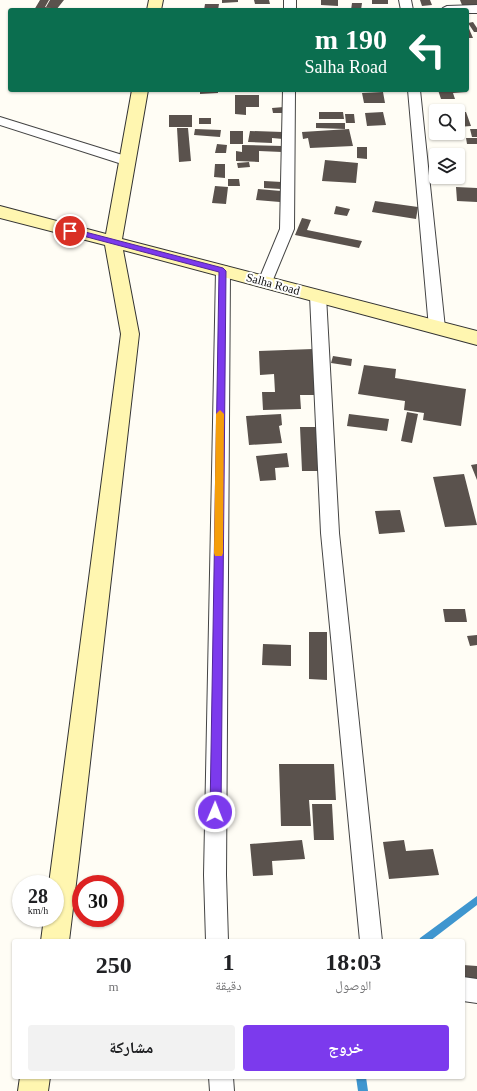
<!DOCTYPE html>
<html lang="ar">
<meta charset="utf-8">
<style>
:root{--surface:#fff;--page:#f2f2f2;--text:#202124;--muted:#757577;--accent:#7c3aed}
body{margin:0;font-family:"Times New Roman","Noto Naskh Arabic",serif;background:var(--page);color:var(--text);direction:rtl;height:100vh;display:flex;flex-direction:column;font-size:15px;white-space:nowrap}
*{box-sizing:border-box;margin:0}
p{font-size:13px;color:var(--muted)}
.icon{flex:none;width:22px;height:22px;fill:none;stroke:currentColor;stroke-width:2;stroke-linecap:round;stroke-linejoin:round}
.map{position:relative;flex:1;overflow:hidden;direction:ltr}
.panel{position:absolute;left:12px;top:939px;width:453px;height:140px;display:flex;flex-direction:column;background:var(--surface);border-radius:4px;box-shadow:0 1px 3px #0004;direction:rtl}
.panel>*{flex:none}
.guide{position:absolute;left:8px;top:8px;width:461px;height:84px;border-radius:4px;box-shadow:0 1px 3px #0004;direction:rtl;background:#0b6e4f;color:#fff;overflow:hidden}
.buttons{position:absolute;left:429px;top:104px;display:grid;gap:8px}
.buttons a{display:grid;place-items:center;width:36px;height:36px;border-radius:4px;background:var(--surface);box-shadow:0 1px 3px #0004;font-size:20px}
.speed{position:absolute;left:12px;top:875px;display:flex;gap:8px;font-size:20px;font-weight:700;text-align:center}
.speed>*{display:grid;place-content:center;width:52px;height:52px;border-radius:50%;background:var(--surface);box-shadow:0 1px 3px #0004;line-height:1}
.speed small{font-size:10px;font-weight:400}
.speed .limit{border:6px solid #d22;background:#fff;color:#111}
.pin{position:absolute;display:grid;place-items:center;width:34px;height:34px;color:#fff;margin:-17px;border:2px solid #fff;border-radius:50%;box-shadow:0 1px 4px #0007}
.me{position:absolute;width:44px;margin:-22px;rotate:1deg;stroke-linejoin:round;filter:drop-shadow(0 0 3px #0008)}
.turn{display:flex;align-items:center;gap:14px;height:84px;padding:0 16px;font-size:18px}
.turn .icon{width:52px;height:52px;stroke-width:2.5}
.turn b{display:block;font-size:28px;line-height:34px}
.eta{display:flex;justify-content:space-evenly;align-items:center;height:68px;text-align:center}
.eta b{font-size:24px;font-weight:700;line-height:28px}
.cta{display:flex;gap:8px;margin-top:auto;padding:8px 16px}
.cta a{flex:1;height:46px;border-radius:4px;background:var(--accent);color:#fff;font-size:16px;font-weight:700;line-height:46px;text-align:center}
.cta a+a{background:var(--page);color:var(--text)}
.map>svg:first-child{display:block}
.lines{fill:none;stroke-linecap:round;stroke-linejoin:round}
.stream{fill:#3f96cf;fill-rule:evenodd}
.building{fill:#5a524d}
.street-casing{stroke:#444;stroke-width:2}
.secondary-casing{stroke:#333;stroke-width:2}
.street{fill:#fff;fill-rule:evenodd}
.secondary{fill:#fff6b0;fill-rule:evenodd}
.route{fill:#7c3aed;stroke:#51269a}
.slow{fill:#f59e0b}
.labels{text-anchor:middle;dominant-baseline:central;stroke-width:4;stroke-linejoin:round;paint-order:stroke}
.street-label{font-size:12px;fill:#111;stroke:#fff}
</style>
<div class="map">
<svg width="477" height="1091" viewBox="0 0 477 1091">
<rect width="100%" height="100%" fill="#fffdf5"/>
<g class="lines">
<path class="stream" d="M 477,896 L 477,905 L 430,941 L 419,941 L 420,938 Z
M 356,1077 L 366,1077 L 368,1091 L 358,1091 Z"/>
</g>
<path class="building" d="M 40,0 L 49,0 L 45,7 L 52,8 L 46,7 L 50,0 L 64,0 L 56,10 L 34,10 Z
M 222,0 L 238,0 L 238,2 L 222,3 Z
M 254,0 L 269,0 L 270,4 L 255,4 Z
M 321,0 L 338,0 L 338,6 L 321,5 Z
M 372,0 L 388,0 L 388,4 L 372,4 Z
M 420,0 L 430,0 L 432,5 L 422,6 Z
M 460,0 L 477,0 L 477,5 L 462,5 Z
M 352,3 L 362,3 L 361,10 L 351,10 Z
M 205,4 L 219,4 L 218,10 L 204,10 Z
M 473,22 L 477,28 L 477,32 L 474,32 L 468,23 Z
M 467,24 L 473,38 L 467,38 Z
M 200,90 L 218,90 L 218,93 L 200,94 Z
M 438,90 L 466,90 L 467,92 L 453,93 L 455,99 L 441,99 Z
M 383,92 L 385,103 L 364,103 L 362,93 Z
M 235,95 L 259,95 L 259,107 L 246,107 L 246,115 L 235,114 Z
M 284,107 L 285,113 L 273,113 L 272,108 Z
M 319,112 L 343,112 L 344,119 L 319,119 Z
M 383,112 L 386,125 L 367,126 L 365,113 Z
M 458,112 L 466,112 L 471,126 L 458,127 Z
M 345,114 L 354,114 L 355,123 L 346,123 Z
M 169,115 L 192,115 L 192,127 L 169,127 Z
M 199,118 L 211,118 L 211,124 L 199,124 Z
M 316,123 L 345,123 L 345,129 L 316,128 Z
M 177,128 L 188,128 L 191,161 L 179,162 Z
M 195,129 L 221,130 L 220,137 L 194,135 Z
M 349,129 L 353,146 L 310,148 L 308,138 L 303,139 L 302,132 Z
M 470,129 L 477,129 L 477,137 L 472,137 Z
M 230,131 L 243,131 L 243,144 L 230,144 Z
M 250,131 L 283,132 L 283,139 L 272,138 L 272,143 L 248,142 Z
M 466,138 L 477,138 L 477,144 L 467,144 Z
M 217,144 L 227,145 L 226,153 L 215,153 Z
M 242,145 L 282,146 L 282,152 L 259,151 L 259,162 L 236,161 L 236,151 L 242,152 Z
M 357,147 L 367,147 L 367,159 L 357,158 Z
M 325,160 L 358,163 L 356,183 L 322,181 Z
M 249,162 L 250,167 L 238,168 L 237,163 Z
M 215,164 L 225,164 L 225,178 L 214,177 Z
M 228,179 L 239,179 L 240,186 L 228,186 Z
M 264,181 L 282,182 L 281,189 L 264,188 Z
M 215,186 L 228,187 L 226,204 L 212,203 Z
M 456,187 L 477,188 L 477,202 L 457,201 Z
M 258,189 L 281,191 L 280,202 L 256,200 Z
M 375,201 L 418,207 L 416,219 L 372,212 Z
M 336,206 L 350,209 L 347,216 L 334,214 Z
M 302,218 L 311,220 L 307,230 L 362,241 L 359,248 L 295,235 Z
M 313,349 L 318,395 L 300,395 L 301,409 L 263,410 L 262,392 L 275,392 L 274,374 L 260,375 L 259,351 Z
M 333,356 L 352,359 L 351,366 L 331,363 Z
M 364,365 L 396,369 L 395,378 L 466,389 L 461,426 L 423,420 L 424,413 L 404,410 L 405,401 L 358,394 Z
M 407,412 L 418,414 L 412,443 L 401,441 Z
M 281,414 L 282,425 L 279,426 L 282,443 L 249,445 L 246,416 Z
M 349,414 L 389,419 L 387,431 L 347,426 Z
M 300,427 L 316,427 L 318,471 L 302,471 Z
M 287,453 L 289,467 L 275,468 L 276,480 L 260,481 L 256,456 Z
M 477,464 L 477,480 L 471,465 Z
M 464,474 L 477,525 L 445,527 L 433,477 Z
M 400,510 L 405,532 L 379,534 L 375,511 Z
M 443,609 L 465,609 L 467,622 L 445,622 Z
M 309,632 L 327,632 L 327,680 L 309,679 Z
M 477,635 L 477,645 L 470,646 L 467,636 Z
M 263,644 L 291,645 L 291,666 L 262,665 Z
M 279,764 L 334,764 L 336,800 L 309,800 L 311,826 L 281,826 Z
M 312,804 L 332,804 L 334,840 L 314,840 Z
M 302,840 L 305,859 L 272,861 L 273,875 L 253,876 L 250,844 Z
M 404,840 L 406,851 L 433,849 L 439,875 L 389,879 L 383,842 Z
M 463,965 L 477,966 L 477,985 L 464,985 Z"/>
<g class="lines">
<defs>
<path id="street" d="M 284,0 L 296,0 L 296,10 L 284,10 Z
M 399,0 L 411,0 L 413,10 L 401,10 Z
M 477,5 L 477,13 L 467,13 L 467,10 L 441,10 L 443,8 L 447,6 Z
M 283,90 L 295,90 L 294,229 L 272,282 L 270,286 L 265,287 L 260,286 L 258,282 L 280,229 Z
M 408,90 L 420,90 L 445,328 L 442,332 L 437,333 L 432,332 L 429,328 Z
M 0,117 L 132,158 L 134,161 L 132,164 L 127,165 L 122,164 L 0,125 Z
M 223,266 L 228,267 L 230,271 L 226,875 L 228,941 L 206,941 L 204,875 L 216,271 L 218,267 Z
M 318,291 L 323,292 L 326,296 L 339,533 L 382,941 L 360,941 L 321,533 L 310,296 L 313,292 Z
M 463,977 L 477,979 L 477,1003 L 463,1001 Z
M 209,1077 L 233,1077 L 234,1091 L 210,1091 Z"/>
<path id="secondary" d="M 149,0 L 163,0 L 161,10 L 147,10 Z
M 132,90 L 148,90 L 122,239 L 477,331 L 477,345 L 123,250 L 139,334 L 79,859 L 69,941 L 41,941 L 44,918 L 55,918 L 55,884 L 49,884 L 121,334 L 105,245 L 0,218 L 0,206 L 106,234 Z
M 20,1077 L 50,1077 L 48,1091 L 18,1091 Z"/>
</defs>
<use href="#street" class="street-casing"/>
<use href="#secondary" class="secondary-casing"/>
<use href="#street" class="street"/>
<use href="#secondary" class="secondary"/>
</g>
<path class="route" d="M 70,228 L 223,268 L 226,271 L 221,812 L 219,815 L 215,817 L 212,815 L 210,812 L 219,272 L 68,232 L 68,229 Z"/>
<path class="slow" d="M 220,410 L 224,414 L 223,553 L 222,556 L 215,556 L 214,553 L 216,414 Z"/>
<g class="labels">
<g class="street-label">
<text transform="translate(273 284) rotate(15)">Salha Road</text>
</g>
</g>
</svg>
<div class="buttons">
<a><svg class="icon" aria-label="search" viewBox="0 0 24 24"><circle cx="10" cy="10" r="6"/><path d="M15 15l6 6"/></svg></a>
<a><svg class="icon" aria-label="layers" viewBox="0 0 24 24"><path d="M12 4l9 5-9 5-9-5zM3 14l9 5 9-5"/></svg></a>
</div>
<div class="speed"><div>28<small>km/h</small></div><div class="limit">30</div></div>
<div class="pin" style="left:70px;top:231px;background:#d93025"><svg class="icon" aria-label="arrive" viewBox="0 0 24 24"><path d="M6 21V4h12l-3 4 3 4H6"/></svg></div>
<svg class="me" style="left:215px;top:812px" viewBox="-20 -20 40 40"><circle r="17" fill="#7c3aed" stroke="#fff" stroke-width="3"/><path d="M0-11L8 9 0 5-8 9z" fill="#fff"/></svg>
<div class="guide">
<div class="turn"><svg class="icon" aria-label="left" viewBox="0 0 24 24"><path d="M17 20v-9H6M10 6l-5 5 5 5"/></svg><div><b>190 m</b>Salha Road</div></div>
</div>
<section class="panel">
<div class="eta">
<div><b>18:03</b><p>الوصول</p></div>
<div><b>1</b><p>دقيقة</p></div>
<div><b>250</b><p>m</p></div>
</div>
<div class="cta"><a>خروج</a><a>مشاركة</a></div>
</section>
</div>
